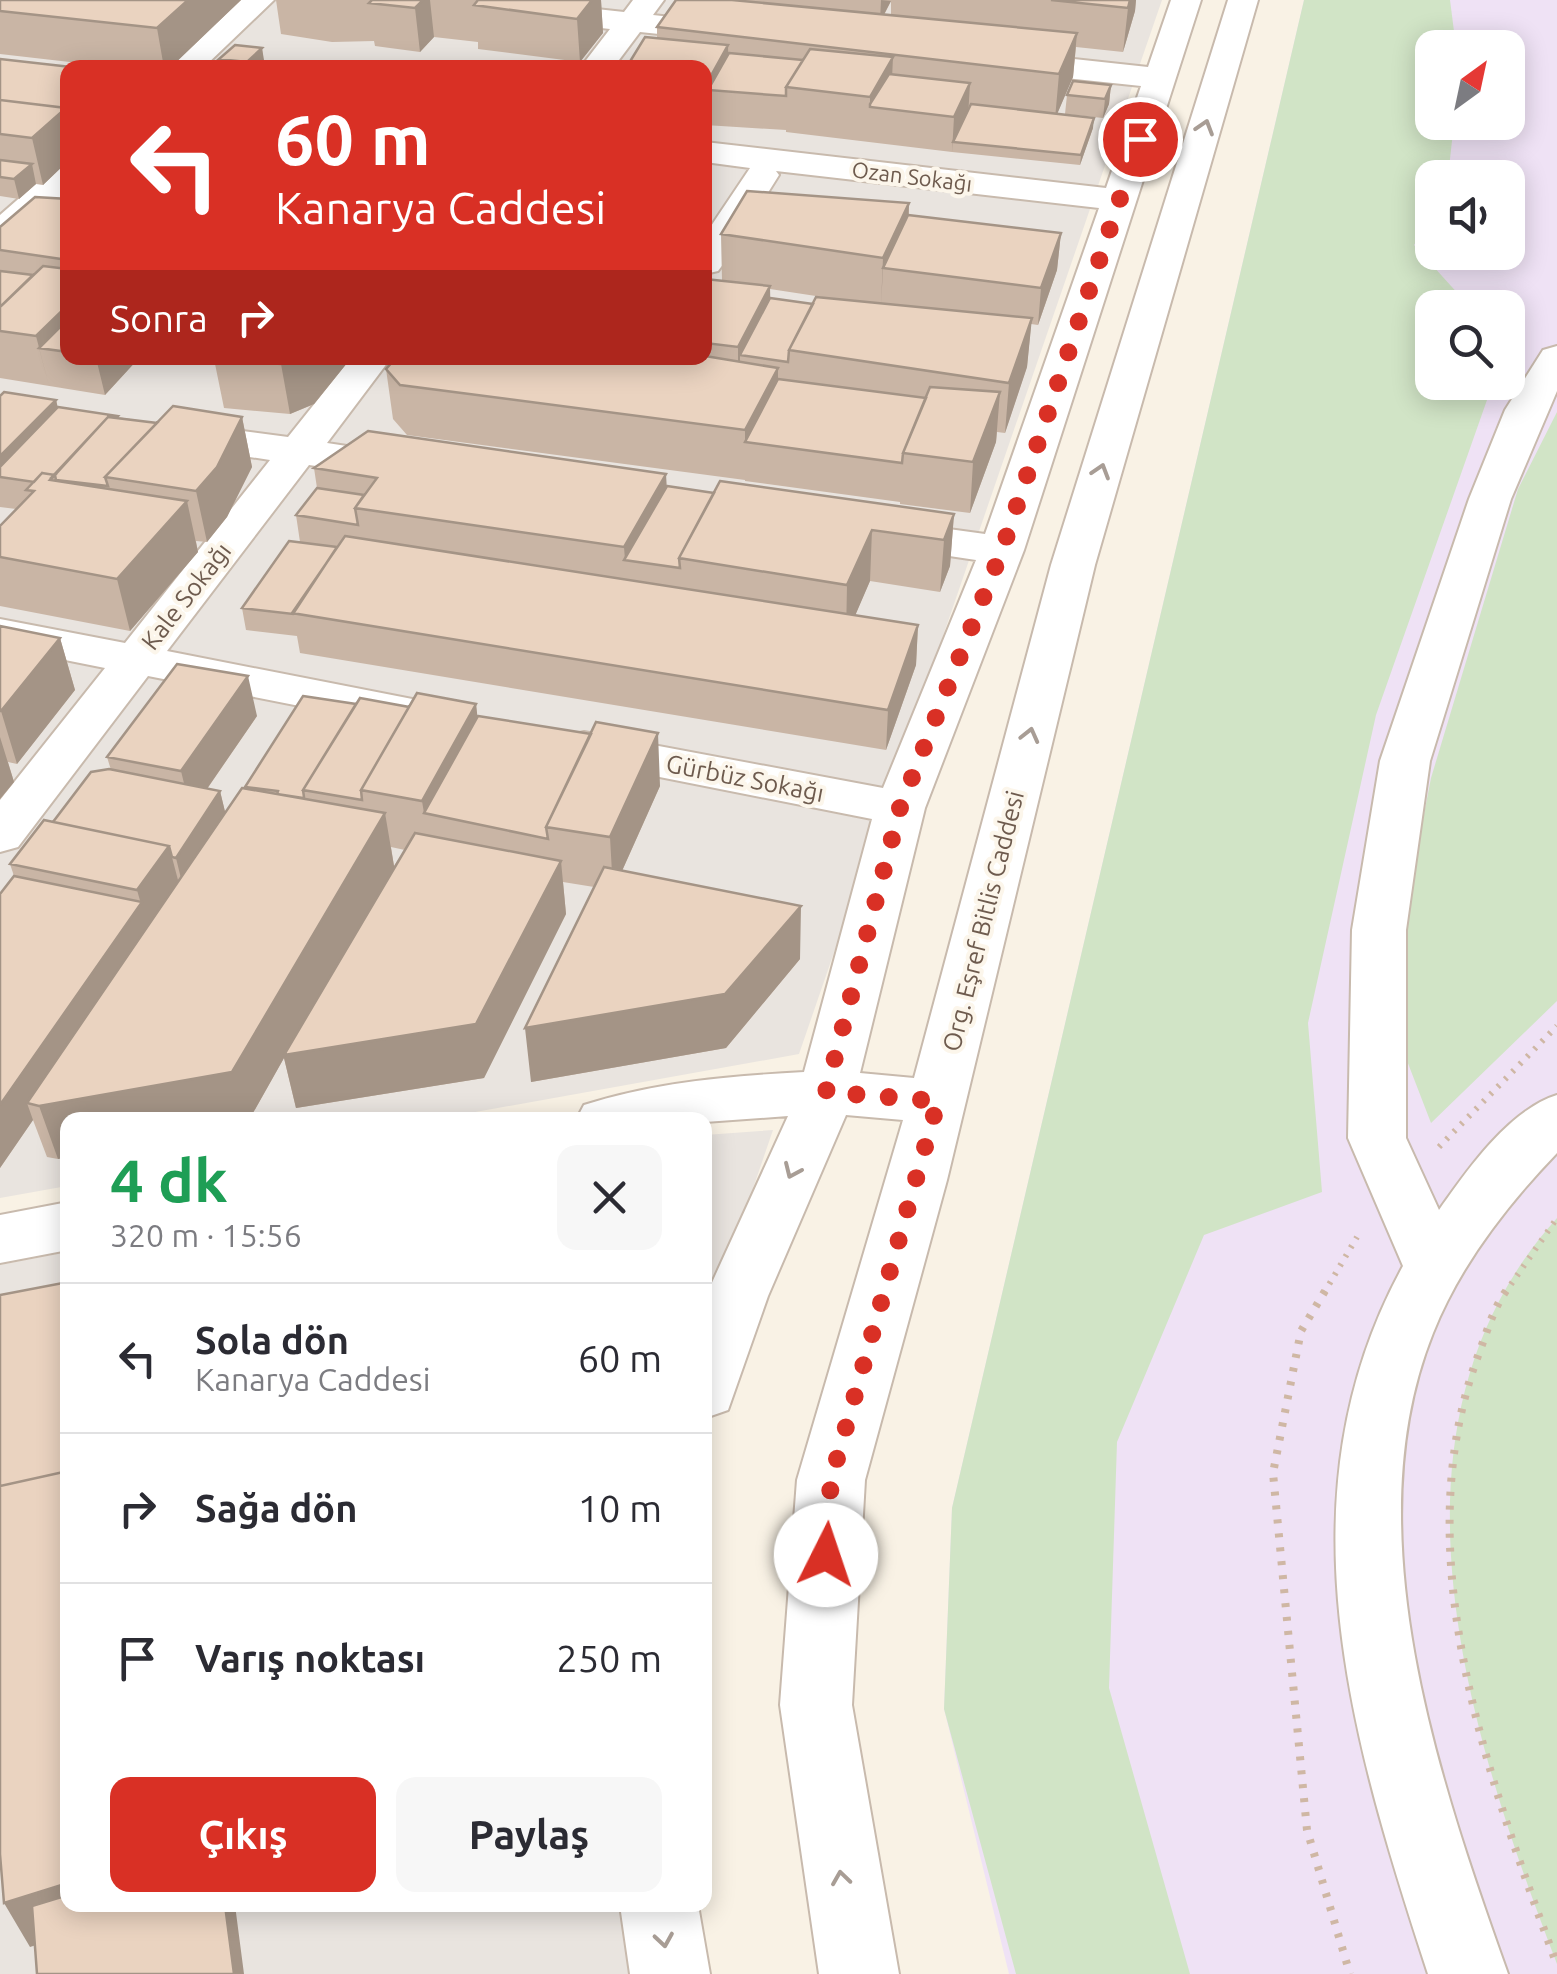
<!DOCTYPE html>
<html lang="tr">
<meta charset="utf-8">
<style>
:root{--surface:#fff;--page:#f7f7f7;--text:#2b2b33;--muted:#7c7c81;--line:#e1e1e2;--accent:#d93025}
body{margin:0;font-family:Ubuntu,sans-serif;background:var(--page);color:var(--text);height:100vh;display:flex;flex-direction:column;font-size:38px;white-space:nowrap}
*{box-sizing:border-box;margin:0}
p{font-size:32px;color:var(--muted)}
.icon{flex:none;width:55px;height:55px;fill:none;stroke:currentColor;stroke-width:2;stroke-linecap:round;stroke-linejoin:round}
.map{position:relative;flex:1;overflow:hidden}
.drawer{position:absolute;left:60px;top:1112px;width:652px;height:800px;display:flex;flex-direction:column;background:var(--surface);border-radius:20px;box-shadow:0 5px 25px #0003}
.drawer>*{flex:none}
.top-card{position:absolute;left:60px;top:60px;width:652px;height:305px;border-radius:20px;box-shadow:0 5px 25px #0003;background:#d93025;color:#fff;overflow:hidden}
.needle{width:65px;rotate:33deg}
.tools{position:absolute;left:1415px;top:30px;display:grid;gap:20px}
.tools a{display:grid;place-items:center;width:110px;height:110px;border-radius:20px;background:var(--surface);box-shadow:0 5px 25px #0003;font-size:50px}
.pin{position:absolute;display:grid;place-items:center;width:85px;height:85px;color:#fff;margin:-42px;border:5px solid #fff;border-radius:50%;box-shadow:0 2px 10px #0007}
.me{position:absolute;width:110px;margin:-55px;rotate:4deg;stroke-linejoin:round;filter:drop-shadow(0 0 8px #0008)}
.turn{display:flex;align-items:center;gap:35px;height:210px;padding:0 50px;font-size:45px}
.turn .icon{width:130px;height:130px;stroke-width:2.5}
.turn b{display:block;font-size:70px;line-height:85px}
.then{display:flex;align-items:center;height:95px;padding:0 50px;background:#0003;gap:20px;font-size:38px}
.round{display:grid;place-items:center;flex:none;width:105px;height:105px;border-radius:20px;background:var(--page)}
.overview{display:flex;align-items:center;justify-content:space-between;height:170px;padding:0 50px}
h1{font-size:60px;font-weight:700;line-height:75px;color:#1e9e55}
.cta{display:flex;gap:20px;margin-top:auto;padding:20px 50px}
.cta a{flex:1;height:115px;border-radius:20px;background:var(--accent);color:#fff;font-size:40px;font-weight:700;line-height:115px;text-align:center}
.cta a+a{background:var(--page);color:var(--text)}
ul{padding:0;list-style:none}
li{display:flex;align-items:center;gap:30px;height:150px;padding:0 50px;border-top:2px solid var(--line)}
li div{flex:1}
li b{display:block;font-size:38px}
li em{font-style:normal}
.map>svg:first-child{display:block}
.industrial{fill:#e9e4df;fill-rule:evenodd}
.education{fill:#efe2f5;fill-rule:evenodd}
.green{fill:#d1e4c6}
.lines{fill:none;stroke-linecap:round;stroke-linejoin:round}
.minor-casing{stroke:#c8baad;stroke-width:4}
.path-far1{stroke:#cfb7a4;stroke-width:6;stroke-dasharray:2.5 8;stroke-linecap:butt}
.path{stroke:#cfb7a4;stroke-width:8;stroke-dasharray:4 10;stroke-linecap:butt}
.minor{fill:#fff;fill-rule:evenodd}
.wall{fill:#c9b5a5;fill-rule:evenodd}
.shaded-wall{fill:#a49486}
.building{fill:#ead3c0;stroke:#a49486;stroke-width:2.5}
.oneway{stroke:#a89d95}
.route{stroke:#d93025;stroke-width:18;stroke-dasharray:0 32.4}
.labels{text-anchor:middle;dominant-baseline:central;stroke-width:8;stroke-linejoin:round;paint-order:stroke}
.far-street-label{font-size:22px;fill:#6e5b4e;stroke:#fcf6eb}
.street-label{font-size:25px;fill:#6e5b4e;stroke:#fcf6eb}
</style>
<div class="map">
<svg width="1557" height="1974" viewBox="0 0 1557 1974">
<rect width="100%" height="100%" fill="#f9f2e5"/>
<path class="industrial" d="M 0,0 L 1162,0 L 799,1054 L 431,1120 L 68,1120 L 67,1186 L 0,1198 ZM 68,68 L 705,68 L 705,358 L 68,358 Z
M 773,1130 L 705,1328 L 705,1135 Z
M 67,1252 L 68,1905 L 638,1905 L 647,1974 L 0,1974 L 0,1265 Z"/>
<path class="education" d="M 1304,0 L 1557,0 L 1557,1974 L 1009,1974 L 944,1709 L 952,1508 ZM 1432,48 L 1508,48 L 1508,122 L 1432,122 ZM 1432,178 L 1508,178 L 1508,252 L 1432,252 ZM 1432,308 L 1508,308 L 1508,382 L 1432,382 Z"/>
<path class="green" d="M 1304,0 L 1450,0 L 1456,47 L 1432,48 L 1432,122 L 1454,123 L 1448,177 L 1432,178 L 1432,219 L 1414,245 L 1470,307 L 1432,308 L 1432,382 L 1493,383 L 1376,715 L 1308,1023 L 1322,1192 L 1204,1235 L 1117,1442 L 1109,1688 L 1190,1974 L 1016,1974 L 944,1709 L 952,1508 Z
M 1557,412 L 1557,1001 L 1431,1123 L 1399,1040 L 1411,881 L 1431,778 L 1518,489 Z
M 1557,1218 L 1557,1964 C 1469,1734 1368,1428 1557,1218 Z"/>
<g class="lines">
<defs>
<path id="minor" d="M 241,0 L 274,0 L 203,68 L 168,68 Z
M 413,0 L 514,0 L 624,12 L 633,0 L 664,0 L 653,15 L 735,24 L 751,33 L 735,42 L 640,32 L 613,68 L 580,68 L 610,29 L 428,9 Z
M 1171,0 L 1201,0 L 1024,550 L 925,808 L 860,1073 L 914,1078 L 1051,565 L 1228,0 L 1258,0 L 1095,565 L 947,1180 L 865,1480 L 852,1705 L 899,1974 L 819,1974 L 780,1705 L 797,1480 L 903,1120 L 846,1115 L 768,1296 L 728,1410 L 705,1418 L 705,1298 L 788,1116 L 705,1122 L 576,1120 L 584,1105 C 655,1082 730,1076 804,1072 L 872,819 L 584,762 L 567,758 L 559,747 L 567,736 L 584,732 L 883,788 L 976,560 L 876,545 L 861,541 L 854,532 L 861,523 L 876,519 L 985,534 L 1099,208 L 776,171 L 779,175 L 724,263 L 718,271 L 705,274 L 705,235 L 750,168 L 705,162 L 705,142 L 1106,188 L 1141,86 L 999,71 L 983,61 L 999,51 L 1148,67 Z
M 68,163 L 68,192 L 13,242 L 0,245 L 0,215 L 56,166 Z
M 1557,346 L 1557,391 L 1511,499 L 1430,761 L 1406,930 L 1406,1138 L 1439,1210 C 1467,1170 1509,1110 1557,1095 L 1557,1153 C 1507,1205 1460,1265 1433,1333 C 1353,1532 1440,1783 1508,1974 L 1428,1974 C 1352,1741 1277,1496 1403,1266 L 1348,1138 L 1352,930 L 1380,761 L 1469,499 L 1505,410 L 1543,350 Z
M 351,358 L 391,358 L 327,443 L 420,457 L 426,466 L 420,475 L 405,479 L 309,465 L 167,651 L 448,706 L 455,717 L 448,728 L 431,732 L 148,676 L 18,847 L 0,852 L 0,800 L 105,668 L 0,647 L 0,619 L 125,643 L 270,460 L 158,443 L 152,434 L 158,425 L 173,422 L 288,437 Z
M 68,1202 L 68,1250 L 0,1263 L 0,1215 Z
M 620,1905 L 698,1905 L 710,1974 L 630,1974 Z"/>
</defs>
<use href="#minor" class="minor-casing"/>
<path class="path-far1" d="M 1439,1147 L 1557,1026
M 1324,1293 L 1357,1237
M 1505,1293 L 1557,1218"/>
<path class="path" d="M 1325,1291 L 1301,1331 L 1273,1473 L 1307,1830 L 1350,1974
M 1506,1291 C 1493,1309 1487,1332 1479,1353 C 1404,1552 1488,1777 1557,1965"/>
<use href="#minor" class="minor"/>
</g>
<path class="wall" d="M 0,0 L 241,0 L 170,68 L 122,68 L 0,54 Z
M 276,0 L 601,0 L 603,33 L 580,62 L 478,49 L 478,42 L 434,37 L 420,52 L 375,46 L 374,41 L 332,42 L 281,34 Z
M 676,0 L 1136,0 L 1135,11 L 1123,52 L 1076,47 L 1073,77 L 1057,114 L 1093,128 L 1080,165 L 952,152 L 786,132 L 786,130 L 705,125 L 705,68 L 657,38 L 657,27 ZM 891,1 L 891,15 L 884,15 Z
M 262,48 L 264,68 L 221,68 L 219,59 Z
M 0,59 L 68,68 L 68,161 L 43,185 L 36,184 L 19,199 L 0,196 Z
M 1111,85 L 1109,104 L 1103,118 L 1065,114 L 1067,95 Z
M 68,199 L 68,358 L 139,358 L 105,395 L 0,378 L 0,227 Z
M 909,203 L 909,215 L 1061,233 L 1057,270 L 1038,325 L 1031,324 L 1027,367 L 1005,433 L 997,432 L 996,442 L 970,513 L 900,504 L 900,502 L 745,481 L 745,480 L 407,435 L 393,419 L 386,369 L 705,358 L 705,278 L 722,281 L 721,234 ZM 770,289 L 829,298 L 813,304 L 770,299 Z
M 215,358 L 351,358 L 314,404 L 290,414 L 224,408 L 214,359 Z
M 0,396 L 56,400 L 58,408 L 157,423 L 242,417 L 252,467 L 227,517 L 207,542 L 196,541 L 198,552 L 130,631 L 0,606 L 0,526 L 16,509 L 0,507 Z
M 314,468 L 667,486 L 714,493 L 954,514 L 950,566 L 940,592 L 870,581 L 855,615 L 918,625 L 916,665 L 886,750 L 300,653 L 297,636 L 246,630 L 242,608 L 300,542 L 296,515 L 317,488 Z
M 0,626 L 60,638 L 75,690 L 17,764 L 8,762 L 14,782 L 0,799 Z
M 356,704 L 409,707 L 476,704 L 477,716 L 660,786 L 622,871 L 800,959 L 726,1048 L 531,1082 L 594,887 L 563,882 L 566,914 L 484,1078 L 296,1108 L 284,1058 L 249,1120 L 68,1120 L 68,1157 L 58,1159 L 47,1157 L 33,1120 L 0,1168 L 14,876 L 10,864 L 53,822 L 111,770 L 107,757 L 257,716 L 207,789 L 220,791 L 225,812 L 245,788 L 245,787 ZM 391,847 L 405,850 L 394,866 Z"/>
<path class="shaded-wall" d="M 188,0 L 241,0 L 170,68 L 164,68 L 157,28 Z
M 423,0 L 430,0 L 434,37 L 420,52 L 415,8 Z
M 592,0 L 601,0 L 603,33 L 580,62 L 577,19 Z
M 881,0 L 891,1 L 880,22 Z
M 1130,0 L 1136,0 L 1135,11 L 1123,52 L 1128,8 Z
M 1077,33 L 1073,77 L 1055,119 L 1059,74 Z
M 728,45 L 729,89 L 708,90 L 709,126 L 708,81 Z
M 262,48 L 265,66 L 248,68 L 247,62 Z
M 893,57 L 891,101 L 870,107 L 870,97 Z
M 970,83 L 968,118 L 953,142 L 952,152 L 954,117 Z
M 1111,85 L 1109,104 L 1103,118 L 1105,99 Z
M 66,108 L 68,116 L 68,161 L 43,185 L 32,138 Z
M 1094,118 L 1093,128 L 1080,165 L 1081,155 Z
M 32,164 L 36,184 L 19,199 L 14,179 Z
M 909,203 L 907,250 L 883,268 L 881,306 L 883,258 Z
M 1061,233 L 1057,270 L 1038,325 L 1041,288 Z
M 770,286 L 771,335 L 740,355 L 740,393 L 738,396 L 738,347 Z
M 68,305 L 68,352 L 39,348 L 49,386 L 36,336 Z
M 1032,318 L 1027,367 L 1005,433 L 1009,383 Z
M 96,358 L 139,358 L 105,395 Z
M 298,358 L 351,358 L 314,404 L 290,414 L 281,364 Z
M 778,368 L 778,418 L 745,442 L 745,430 Z
M 1000,392 L 996,442 L 970,513 L 973,462 Z
M 56,400 L 65,438 L 0,477 L 0,456 Z
M 242,417 L 252,467 L 227,517 L 207,542 L 196,491 Z
M 666,474 L 669,525 L 625,560 L 624,547 Z
M 187,501 L 198,552 L 130,631 L 117,579 Z
M 954,514 L 950,566 L 940,592 L 944,540 Z
M 872,530 L 870,581 L 846,637 L 847,585 Z
M 918,625 L 916,665 L 886,750 L 888,710 Z
M 60,638 L 75,690 L 17,764 L 1,711 Z
M 248,676 L 257,716 L 191,812 L 181,771 Z
M 476,704 L 482,756 L 424,813 L 422,801 Z
M 658,733 L 660,786 L 613,891 L 610,837 Z
M 0,737 L 14,782 L 0,799 Z
M 220,791 L 230,832 L 186,899 L 176,858 Z
M 385,813 L 394,866 L 561,861 L 566,914 L 484,1078 L 296,1108 L 284,1058 L 249,1120 L 68,1120 L 68,1157 L 58,1159 L 39,1106 L 27,1103 L 33,1120 L 0,1168 L 0,1105 L 141,904 L 137,890 L 169,846 L 183,899 Z
M 801,906 L 800,959 L 726,1048 L 531,1082 L 525,1028 Z
M 68,1883 L 68,1905 L 161,1905 L 30,1947 L 4,1903 Z
M 225,1905 L 235,1905 L 244,1974 L 234,1974 Z"/>
<path class="building" d="M 0,0 L 188,0 L 157,28 L 0,11 Z
M 372,0 L 423,0 L 415,8 L 369,3 Z
M 478,0 L 592,0 L 577,19 L 474,5 Z
M 676,0 L 732,0 L 1077,33 L 1059,74 L 657,27 Z
M 1051,0 L 1130,0 L 1128,8 Z
M 645,37 L 728,45 L 708,81 L 705,80 L 705,68 L 626,68 Z
M 235,45 L 262,48 L 247,62 L 219,59 Z
M 810,49 L 893,57 L 870,97 L 786,87 Z
M 729,53 L 803,60 L 786,87 L 786,96 L 708,90 Z
M 0,59 L 80,68 L 68,68 L 68,113 L 66,108 L 0,100 Z
M 889,74 L 970,83 L 954,117 L 870,107 L 870,104 Z
M 1073,81 L 1111,85 L 1105,99 L 1067,95 Z
M 0,100 L 66,108 L 32,138 L 0,134 Z
M 971,104 L 1094,118 L 1081,155 L 953,142 Z
M 0,160 L 32,164 L 14,179 L 0,177 Z
M 747,191 L 909,203 L 883,258 L 721,234 Z
M 35,197 L 68,199 L 68,260 L 0,250 L 0,227 Z
M 908,215 L 1061,233 L 1041,288 L 883,268 Z
M 43,266 L 68,269 L 68,305 L 36,336 L 0,331 L 0,307 Z
M 0,271 L 33,275 L 0,307 Z
M 705,279 L 770,286 L 738,347 L 705,343 Z
M 816,297 L 1032,318 L 1009,383 L 789,350 Z
M 770,298 L 813,304 L 789,350 L 788,362 L 740,355 Z
M 68,319 L 68,352 L 39,348 Z
M 705,356 L 778,368 L 745,430 L 400,385 L 386,369 L 396,358 L 705,358 Z
M 215,358 L 298,358 L 281,364 L 214,359 Z
M 778,379 L 926,398 L 903,453 L 902,463 L 745,442 Z
M 930,387 L 1000,392 L 973,462 L 903,453 Z
M 4,392 L 56,400 L 0,456 L 0,396 Z
M 173,406 L 242,417 L 217,467 L 196,491 L 105,477 Z
M 58,407 L 118,416 L 116,418 L 108,417 L 55,475 L 42,473 L 34,482 L 0,477 L 0,467 Z
M 108,417 L 157,423 L 105,477 L 108,486 L 56,480 L 55,475 L 50,479 Z
M 368,431 L 666,474 L 624,547 L 355,508 L 377,478 L 314,468 Z
M 42,473 L 55,475 L 50,480 L 187,501 L 117,579 L 0,557 L 0,526 L 34,491 L 26,490 Z
M 720,481 L 954,514 L 944,540 L 872,530 L 847,585 L 679,558 Z
M 667,486 L 714,493 L 679,558 L 680,568 L 624,560 Z
M 317,488 L 364,495 L 355,508 L 358,525 L 296,515 Z
M 345,536 L 918,625 L 888,710 L 292,613 Z
M 289,541 L 337,547 L 293,614 L 242,608 Z
M 0,626 L 60,638 L 1,711 L 0,711 Z
M 177,664 L 248,676 L 181,771 L 107,757 Z
M 417,693 L 476,704 L 422,801 L 361,790 Z
M 303,696 L 356,704 L 303,790 L 304,797 L 303,798 L 277,794 L 278,791 L 245,787 Z
M 360,698 L 409,707 L 361,790 L 362,800 L 303,790 Z
M 478,716 L 591,734 L 546,827 L 548,839 L 424,813 Z
M 596,722 L 658,733 L 610,837 L 546,827 Z
M 109,769 L 220,791 L 176,858 L 172,857 L 169,846 L 53,822 L 91,772 Z
M 242,788 L 385,813 L 232,1072 L 39,1106 L 27,1103 Z
M 44,820 L 169,846 L 137,890 L 10,864 Z
M 415,833 L 561,861 L 476,1024 L 284,1055 Z
M 604,867 L 801,906 L 725,994 L 525,1028 Z
M 14,876 L 142,902 L 0,1105 L 0,894 Z
M 68,1282 L 68,1471 L 0,1486 L 0,1295 Z
M 68,1471 L 68,1883 L 4,1903 L 0,1854 L 0,1486 Z
M 68,1895 L 68,1905 L 225,1905 L 234,1974 L 37,1974 L 32,1906 Z"/>
<defs><path id="oneway-chevron" d="M-2-3.5L2.5 0L-2 3.5" fill="none" stroke-width="1.6" stroke-linecap="round" stroke-linejoin="round" transform="scale(2.5)"/></defs>
<g class="oneway">
<use href="#oneway-chevron" transform="translate(1205 127) rotate(-73)"/>
<use href="#oneway-chevron" transform="translate(1101 471) rotate(-73)"/>
<use href="#oneway-chevron" transform="translate(1030 735) rotate(-76)"/>
<use href="#oneway-chevron" transform="translate(792 1171) rotate(114)"/>
<use href="#oneway-chevron" transform="translate(841 1878) rotate(-98)"/>
<use href="#oneway-chevron" transform="translate(664 1940) rotate(81)"/>
</g>
<g class="lines">
<path class="route" d="M 826,1555 L 831,1480 L 938,1101 L 826,1092 L 900,808 L 1002,550 L 1140,139"/>
</g>
<g class="labels">
<g class="far-street-label">
<text transform="translate(912 176) rotate(7)">Ozan Sokağı</text>
</g>
<g class="street-label">
<text transform="translate(186 596) rotate(-52)">Kale Sokağı</text>
<text transform="translate(745 778) rotate(11)">Gürbüz Sokağı</text>
<text transform="translate(983 921) rotate(-76)">Org. Eşref Bitlis Caddesi</text>
</g>
</g>
</svg>
<div class="tools">
<a><svg class="needle" viewBox="-14 -14 28 28"><path d="M0-13l5 13h-10z" fill="#e53935"/><path d="M0 13l5-13h-10z" fill="#7c7c81"/></svg></a>
<a><svg class="icon" aria-label="sound" viewBox="0 0 24 24"><path d="M4 9h4l5-4v14l-5-4H4zM17 9q2 3 0 6"/></svg></a>
<a><svg class="icon" aria-label="search" viewBox="0 0 24 24"><circle cx="10" cy="10" r="6"/><path d="M15 15l6 6"/></svg></a>
</div>
<div class="pin" style="left:1140px;top:139px;background:#d93025"><svg class="icon" aria-label="arrive" viewBox="0 0 24 24"><path d="M6 21V4h12l-3 4 3 4H6"/></svg></div>
<svg class="me" style="left:826px;top:1555px" viewBox="-20 -20 40 40"><circle r="19" fill="#fff"/><path d="M0-13L10 11 0 6-10 11z" fill="#d93025"/></svg>
<div class="top-card">
<div class="turn"><svg class="icon" aria-label="left" viewBox="0 0 24 24"><path d="M17 20v-9H6M10 6l-5 5 5 5"/></svg><div><b>60 m</b>Kanarya Caddesi</div></div>
<div class="then">Sonra<svg class="icon" aria-label="right" viewBox="0 0 24 24"><path d="M7 20v-9h11M14 6l5 5-5 5"/></svg></div>
</div>
<section class="drawer">
<div class="overview"><div><h1>4 dk</h1><p>320 m · 15:56</p></div><a class="round"><svg class="icon" aria-label="close" viewBox="0 0 24 24"><path d="M6 6l12 12M18 6L6 18"/></svg></a></div>
<ul>
<li><svg class="icon" aria-label="left" viewBox="0 0 24 24"><path d="M17 20v-9H6M10 6l-5 5 5 5"/></svg><div><b>Sola dön</b><p>Kanarya Caddesi</p></div><em>60 m</em></li>
<li><svg class="icon" aria-label="right" viewBox="0 0 24 24"><path d="M7 20v-9h11M14 6l5 5-5 5"/></svg><div><b>Sağa dön</b></div><em>10 m</em></li>
<li><svg class="icon" aria-label="arrive" viewBox="0 0 24 24"><path d="M6 21V4h12l-3 4 3 4H6"/></svg><div><b>Varış noktası</b></div><em>250 m</em></li>
</ul>
<div class="cta"><a>Çıkış</a><a>Paylaş</a></div>
</section>
</div>
